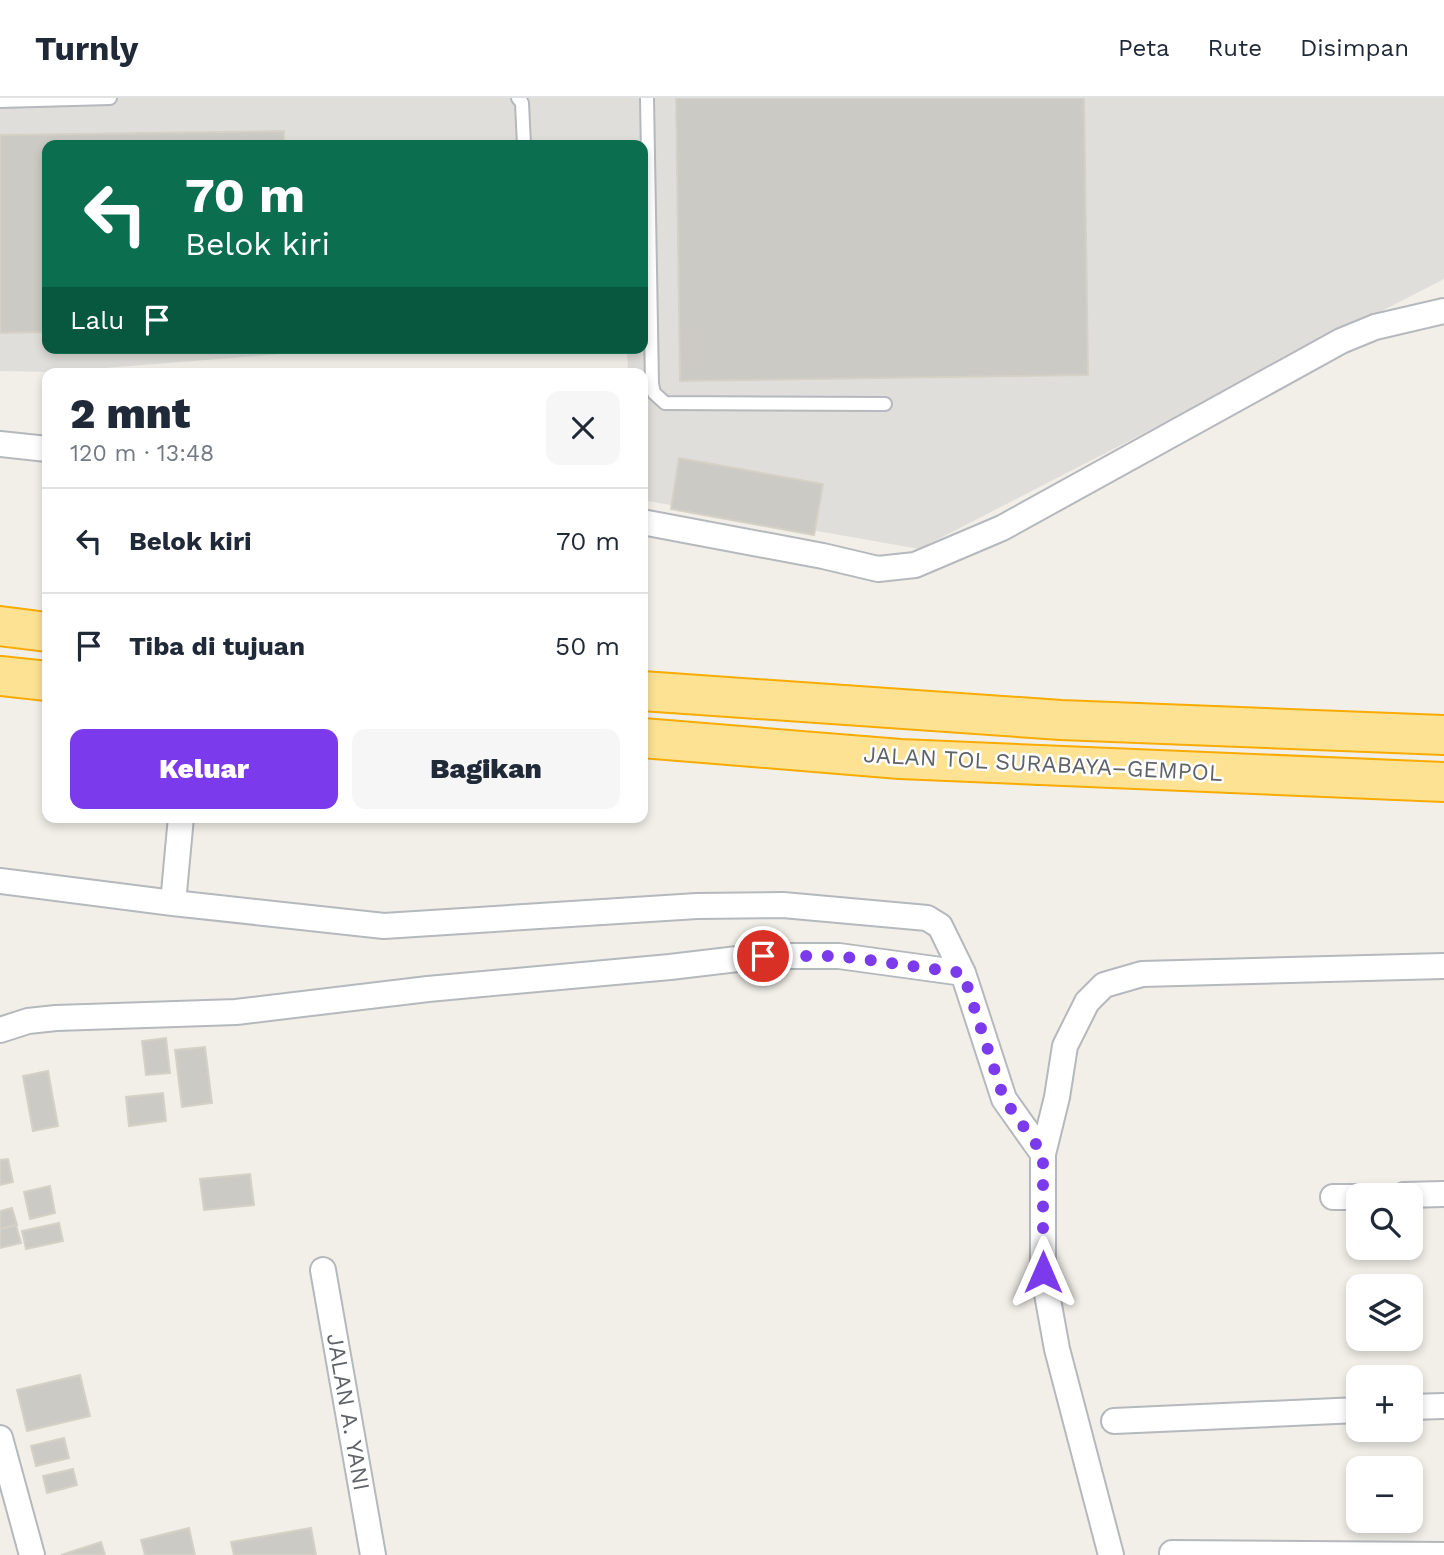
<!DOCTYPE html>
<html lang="id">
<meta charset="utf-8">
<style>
:root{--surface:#fff;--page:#f6f6f7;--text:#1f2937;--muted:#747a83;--line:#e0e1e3;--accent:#7c3aed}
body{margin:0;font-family:"Work Sans",sans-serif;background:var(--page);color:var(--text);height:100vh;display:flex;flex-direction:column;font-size:26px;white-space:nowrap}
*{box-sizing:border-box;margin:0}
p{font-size:23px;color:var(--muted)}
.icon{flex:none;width:38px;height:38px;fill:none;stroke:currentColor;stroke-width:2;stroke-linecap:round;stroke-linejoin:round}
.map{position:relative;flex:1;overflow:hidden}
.panel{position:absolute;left:42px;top:270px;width:606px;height:455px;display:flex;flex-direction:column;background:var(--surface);border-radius:14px;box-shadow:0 4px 10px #0003}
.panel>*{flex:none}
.top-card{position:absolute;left:42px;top:42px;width:606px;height:214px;border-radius:14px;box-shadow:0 4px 10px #0003;background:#0b6e4f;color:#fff;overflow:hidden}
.tools{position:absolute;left:1346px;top:1085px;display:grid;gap:14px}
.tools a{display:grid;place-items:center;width:77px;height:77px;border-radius:14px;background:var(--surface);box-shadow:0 4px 10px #0003;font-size:35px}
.pin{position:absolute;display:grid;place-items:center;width:60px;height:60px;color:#fff;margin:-30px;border:4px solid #fff;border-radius:50%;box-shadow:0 2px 7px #0007}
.me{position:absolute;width:77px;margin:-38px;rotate:0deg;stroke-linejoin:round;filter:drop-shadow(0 0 5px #0008)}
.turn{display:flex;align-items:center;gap:24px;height:147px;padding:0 28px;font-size:32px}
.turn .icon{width:91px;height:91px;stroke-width:2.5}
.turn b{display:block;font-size:49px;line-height:60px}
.then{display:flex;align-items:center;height:66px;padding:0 28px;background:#0003;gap:14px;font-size:26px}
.round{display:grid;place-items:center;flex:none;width:74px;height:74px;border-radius:14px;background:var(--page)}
.summary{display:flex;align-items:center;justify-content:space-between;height:119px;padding:0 28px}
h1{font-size:42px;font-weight:800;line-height:52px}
.action{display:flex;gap:14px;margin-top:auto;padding:14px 28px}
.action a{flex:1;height:80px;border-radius:14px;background:var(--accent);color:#fff;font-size:28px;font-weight:800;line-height:80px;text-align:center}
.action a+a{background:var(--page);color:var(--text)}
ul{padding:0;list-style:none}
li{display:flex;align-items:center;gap:21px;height:105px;padding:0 28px;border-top:2px solid var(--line)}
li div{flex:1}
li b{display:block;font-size:26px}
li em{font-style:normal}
header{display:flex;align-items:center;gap:42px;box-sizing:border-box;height:98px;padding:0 35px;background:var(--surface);border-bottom:2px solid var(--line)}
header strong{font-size:33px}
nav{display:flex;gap:38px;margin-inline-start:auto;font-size:24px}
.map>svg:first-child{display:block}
.industrial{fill:#e0deda}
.building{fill:#cccac5;stroke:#d6d1c6;stroke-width:2}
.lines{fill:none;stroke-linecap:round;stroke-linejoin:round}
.service-casing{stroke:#b5b8bc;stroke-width:16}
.minor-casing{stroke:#b5b8bc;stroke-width:28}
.motorway-casing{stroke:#f9ab00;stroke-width:42}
.service{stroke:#fff;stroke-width:12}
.minor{stroke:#fff;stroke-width:24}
.motorway{stroke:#fde293;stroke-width:38}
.route{stroke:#7c3aed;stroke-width:12;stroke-dasharray:0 21.6}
.labels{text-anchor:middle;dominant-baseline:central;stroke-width:5;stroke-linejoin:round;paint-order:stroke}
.street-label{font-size:23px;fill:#5f6368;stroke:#fff}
</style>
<header>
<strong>Turnly</strong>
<nav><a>Peta</a><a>Rute</a><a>Disimpan</a></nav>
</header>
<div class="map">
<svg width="1444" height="1457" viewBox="0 0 1444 1457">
<rect width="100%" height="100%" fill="#f1efe8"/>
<path class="industrial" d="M 0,0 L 1444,0 L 1444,181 L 919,451 L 642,402 L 642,275 L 628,275 L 627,250 L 642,250 L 642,47 L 47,47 L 47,250 L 356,250 L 54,274 L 0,273 Z"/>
<path class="building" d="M 676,0 L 1084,0 L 1088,277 L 680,283 Z
M 284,33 L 284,47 L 47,47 L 47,234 L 0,235 L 0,37 Z
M 679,360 L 823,386 L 814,437 L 671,411 Z
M 166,940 L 170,975 L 146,977 L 142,943 Z
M 205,949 L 212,1005 L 182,1009 L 175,952 Z
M 48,973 L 58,1028 L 33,1033 L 23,978 Z
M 163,995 L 166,1023 L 129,1028 L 126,999 Z
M 8,1061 L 13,1084 L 0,1087 L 0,1062 Z
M 250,1076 L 254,1107 L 204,1112 L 200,1081 Z
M 50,1088 L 55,1115 L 30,1121 L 24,1094 Z
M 12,1110 L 17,1127 L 0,1131 L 0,1113 Z
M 59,1125 L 63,1143 L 26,1151 L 22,1133 Z
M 16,1127 L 21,1145 L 0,1150 L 0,1131 Z
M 80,1277 L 90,1318 L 27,1333 L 17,1292 Z
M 64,1340 L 69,1360 L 36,1368 L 31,1348 Z
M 73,1371 L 77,1387 L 47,1395 L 43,1378 Z
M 189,1430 L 195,1457 L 145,1457 L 141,1442 Z
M 311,1430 L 316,1457 L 234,1457 L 231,1444 Z
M 101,1444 L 105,1457 L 61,1457 Z"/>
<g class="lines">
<defs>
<path id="service" d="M 518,0 L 522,5 L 524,47
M 647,0 L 652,286 L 654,295 L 665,305 L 885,306
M 0,3 L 110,0"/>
<path id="minor" d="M 0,346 L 47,351
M 642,424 L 823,458 L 878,471 L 915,467 L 1002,430 L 1341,243 L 1375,229 L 1444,213
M 0,783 L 173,805 L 384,828 L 697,808 L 783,807 L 927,820 L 940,828 L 963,875 L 1004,1001 L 1043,1056
M 173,805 L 181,719
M 0,932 L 28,923 L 56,920 L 236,914 L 428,891 L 670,869 L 763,858 L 839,858 L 963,875
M 1404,1097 L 1444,1096
M 1333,1099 L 1358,1099
M 323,1172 L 373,1457
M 1410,1309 L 1444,1308
M 1114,1323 L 1358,1312
M 0,1340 L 32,1457
M 1172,1455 L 1444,1457
M 1111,1457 L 1057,1251 L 1043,1174 L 1043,1056 L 1057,999 L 1065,948 L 1087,904 L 1104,887 L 1142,876 L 1444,868"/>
<path id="motorway" d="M 0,528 L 47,534
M 0,578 L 47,583
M 642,593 L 1061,622 L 1444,637
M 642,640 L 900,661 L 1444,684"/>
</defs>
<use href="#service" class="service-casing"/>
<use href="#minor" class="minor-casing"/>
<use href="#motorway" class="motorway-casing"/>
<use href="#service" class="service"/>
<use href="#minor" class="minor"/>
<use href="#motorway" class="motorway"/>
</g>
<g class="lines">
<path class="route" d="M 763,858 L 839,858 L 963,875 L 1004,1001 L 1043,1056 L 1043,1174"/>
</g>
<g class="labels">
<g class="street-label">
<text transform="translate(1043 666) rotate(3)">JALAN TOL SURABAYA–GEMPOL</text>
<text transform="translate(348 1314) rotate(80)">JALAN A. YANI</text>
</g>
</g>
</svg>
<div class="tools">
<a><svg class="icon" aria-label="search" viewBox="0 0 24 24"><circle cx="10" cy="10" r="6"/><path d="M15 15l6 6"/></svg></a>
<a><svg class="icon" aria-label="layers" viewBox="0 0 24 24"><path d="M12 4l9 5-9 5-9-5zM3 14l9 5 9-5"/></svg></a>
<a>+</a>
<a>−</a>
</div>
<div class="pin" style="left:763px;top:858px;background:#d93025"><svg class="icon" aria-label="arrive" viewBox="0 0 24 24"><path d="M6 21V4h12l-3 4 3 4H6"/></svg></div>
<svg class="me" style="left:1043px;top:1174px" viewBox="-20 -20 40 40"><path d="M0-17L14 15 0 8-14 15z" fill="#7c3aed" stroke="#fff" stroke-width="4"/></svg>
<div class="top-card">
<div class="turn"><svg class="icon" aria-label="left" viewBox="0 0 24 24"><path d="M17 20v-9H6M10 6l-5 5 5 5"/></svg><div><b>70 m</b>Belok kiri</div></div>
<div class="then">Lalu<svg class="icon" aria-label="arrive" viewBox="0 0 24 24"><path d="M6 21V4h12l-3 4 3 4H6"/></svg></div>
</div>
<section class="panel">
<div class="summary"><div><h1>2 mnt</h1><p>120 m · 13:48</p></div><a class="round"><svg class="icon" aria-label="close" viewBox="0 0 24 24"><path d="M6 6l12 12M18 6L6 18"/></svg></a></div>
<ul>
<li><svg class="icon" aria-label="left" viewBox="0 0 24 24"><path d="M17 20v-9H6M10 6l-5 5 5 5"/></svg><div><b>Belok kiri</b></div><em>70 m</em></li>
<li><svg class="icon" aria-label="arrive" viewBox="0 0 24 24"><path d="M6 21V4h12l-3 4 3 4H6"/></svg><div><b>Tiba di tujuan</b></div><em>50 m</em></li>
</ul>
<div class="action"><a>Keluar</a><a>Bagikan</a></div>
</section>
</div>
